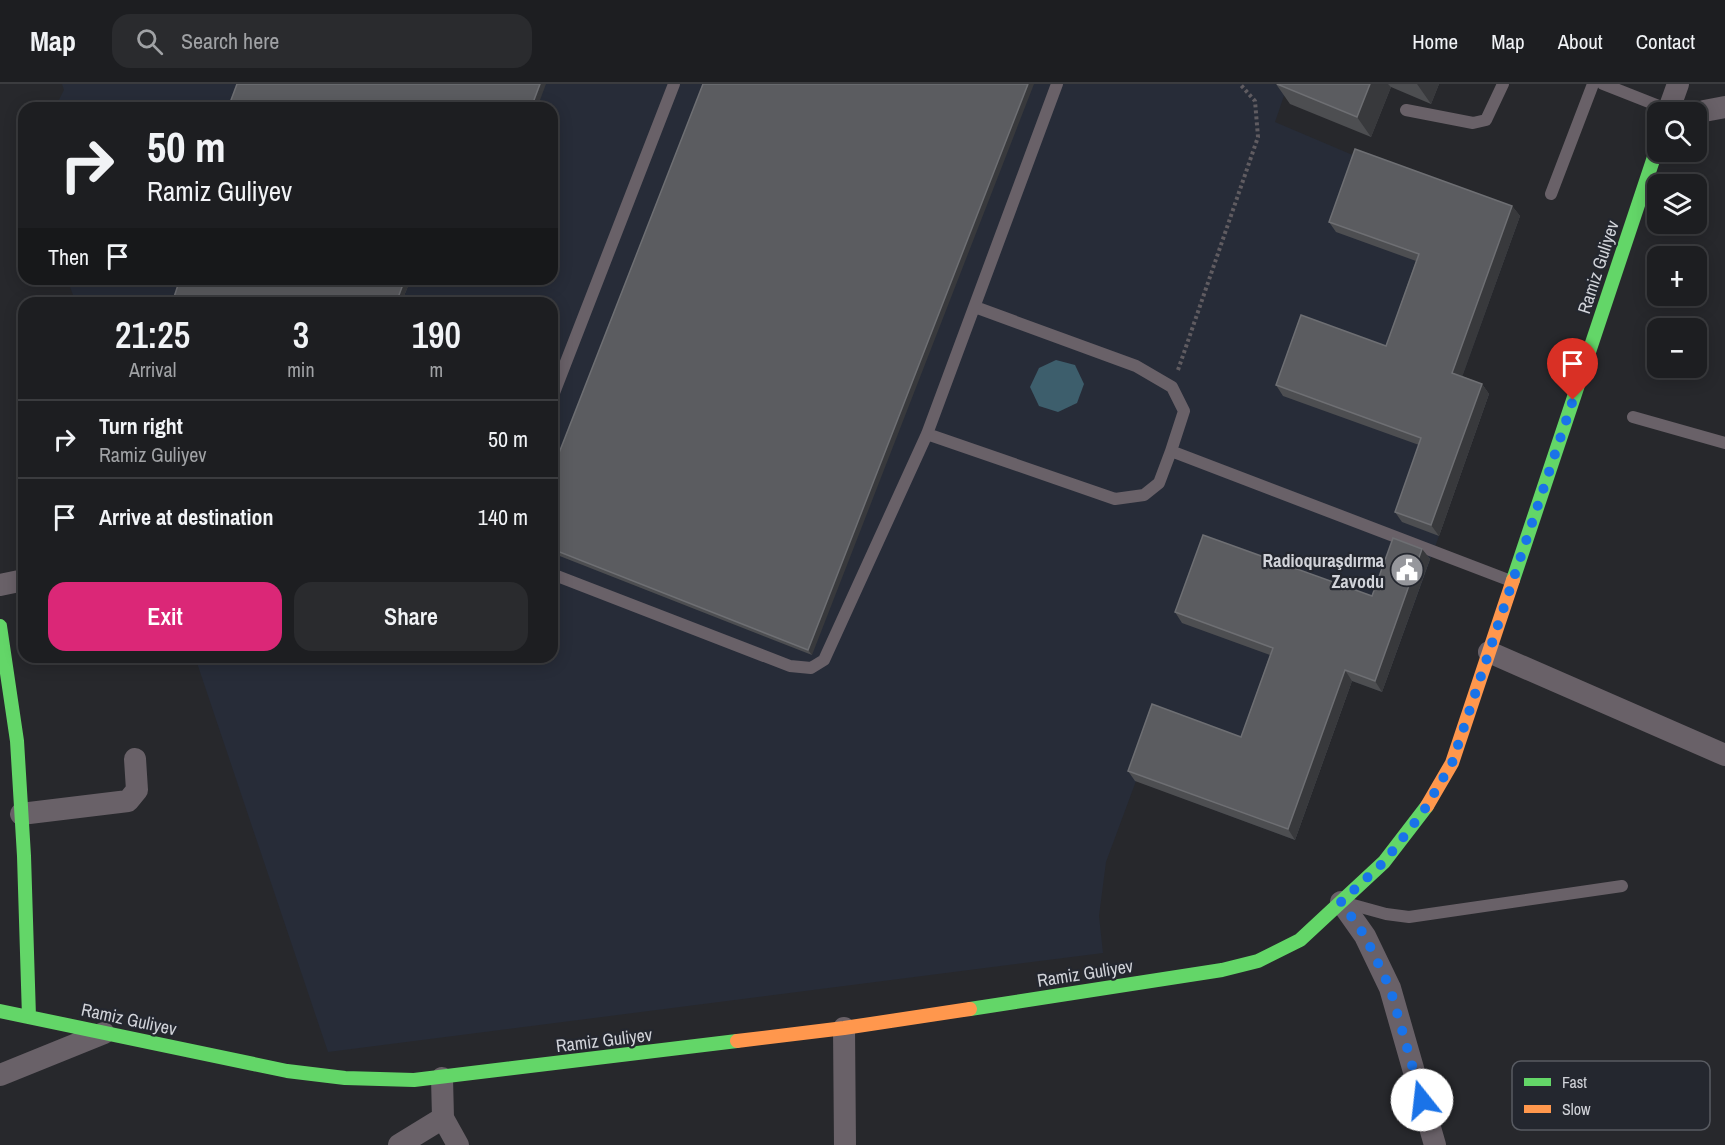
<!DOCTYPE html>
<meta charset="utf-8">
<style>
:root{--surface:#1d1e21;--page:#2a2b2e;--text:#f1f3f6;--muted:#a0a2a5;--line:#3b3c3f;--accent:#db2777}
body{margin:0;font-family:"Archivo Narrow",sans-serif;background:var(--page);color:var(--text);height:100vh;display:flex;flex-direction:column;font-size:22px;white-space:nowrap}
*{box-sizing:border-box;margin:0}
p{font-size:20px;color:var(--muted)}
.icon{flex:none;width:33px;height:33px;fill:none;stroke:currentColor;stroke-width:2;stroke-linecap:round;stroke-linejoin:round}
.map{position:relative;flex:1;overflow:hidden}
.details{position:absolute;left:18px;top:213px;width:540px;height:366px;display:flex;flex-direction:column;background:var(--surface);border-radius:18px;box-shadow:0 3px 15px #0003,0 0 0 2px var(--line)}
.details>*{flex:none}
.hud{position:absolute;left:18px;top:18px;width:540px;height:183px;border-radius:18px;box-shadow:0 3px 15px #0003,0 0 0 2px var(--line);background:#1d1e21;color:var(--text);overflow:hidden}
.buttons{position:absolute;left:1647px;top:18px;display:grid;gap:12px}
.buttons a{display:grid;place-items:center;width:60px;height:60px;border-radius:12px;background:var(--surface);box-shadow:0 3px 15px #0003,0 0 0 2px var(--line);font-size:30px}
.pin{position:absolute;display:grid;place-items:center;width:51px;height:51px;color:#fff;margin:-62px -26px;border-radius:50% 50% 50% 0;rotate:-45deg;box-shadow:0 0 6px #0007}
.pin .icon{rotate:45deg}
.me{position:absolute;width:66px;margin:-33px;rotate:344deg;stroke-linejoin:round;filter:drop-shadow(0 0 4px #0008)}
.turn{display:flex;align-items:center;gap:21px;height:126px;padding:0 30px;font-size:27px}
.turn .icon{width:78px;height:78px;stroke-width:2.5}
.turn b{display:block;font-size:42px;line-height:51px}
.then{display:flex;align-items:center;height:57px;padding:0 30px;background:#0003;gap:12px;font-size:22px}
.eta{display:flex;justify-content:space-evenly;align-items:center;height:102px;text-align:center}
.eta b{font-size:36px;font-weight:600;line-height:42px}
.button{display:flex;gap:12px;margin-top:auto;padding:12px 30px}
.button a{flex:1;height:69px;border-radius:18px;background:var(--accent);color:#fff;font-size:24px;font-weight:600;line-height:69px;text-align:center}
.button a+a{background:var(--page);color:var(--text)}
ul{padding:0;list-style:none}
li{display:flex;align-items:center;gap:18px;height:78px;padding:0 30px;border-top:2px solid var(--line)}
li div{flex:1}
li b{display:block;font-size:22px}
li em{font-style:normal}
header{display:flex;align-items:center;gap:36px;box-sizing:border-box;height:84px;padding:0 30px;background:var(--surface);border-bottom:2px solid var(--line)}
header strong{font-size:28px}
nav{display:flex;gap:33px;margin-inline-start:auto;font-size:21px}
.search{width:420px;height:54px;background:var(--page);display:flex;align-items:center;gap:15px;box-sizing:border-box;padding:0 21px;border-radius:18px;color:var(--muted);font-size:22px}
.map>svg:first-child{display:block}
.built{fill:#272c38}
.water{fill:#3d5e6c}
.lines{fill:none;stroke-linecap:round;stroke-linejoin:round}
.path{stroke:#605c61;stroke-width:4;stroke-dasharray:3 3;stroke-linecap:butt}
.lane{stroke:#696168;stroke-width:12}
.street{stroke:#696168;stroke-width:22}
.fast{stroke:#63d668;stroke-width:14}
.slow{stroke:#ff974d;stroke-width:14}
.wall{fill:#4d4e51}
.shaded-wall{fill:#38393c}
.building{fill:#5b5c60;stroke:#6e6f73;stroke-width:1.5}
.route{stroke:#1a73e8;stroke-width:10;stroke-dasharray:0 18}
.labels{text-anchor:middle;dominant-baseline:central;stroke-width:4.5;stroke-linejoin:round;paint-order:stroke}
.street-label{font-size:18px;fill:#d1d3d9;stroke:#24272f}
.poi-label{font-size:18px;font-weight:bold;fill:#d1d3d9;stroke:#24272f;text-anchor:end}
.key{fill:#24272f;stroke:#585b62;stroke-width:1.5}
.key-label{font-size:16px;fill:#d1d3d9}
</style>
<header>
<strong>Map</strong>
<div class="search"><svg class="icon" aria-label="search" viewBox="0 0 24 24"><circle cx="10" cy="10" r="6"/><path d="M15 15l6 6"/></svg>Search here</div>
<nav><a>Home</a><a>Map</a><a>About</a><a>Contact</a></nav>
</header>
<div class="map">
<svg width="1725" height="1061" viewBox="0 0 1725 1061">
<rect width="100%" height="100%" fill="#27282c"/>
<path class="built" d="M 62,0 L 1288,0 L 1275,38 L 1362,75 L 1520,132 L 1460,299 L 1489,310 L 1439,452 L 1382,608 L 1352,597 L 1295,756 L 1136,697 L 1106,778 L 1099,832 L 1103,869 L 328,968 L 195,573 L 552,573 L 552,219 L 76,219 L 67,195 L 552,195 L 552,24 L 55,24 L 64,6 Z"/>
<path class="water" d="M 1056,276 L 1075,281 L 1084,300 L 1077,319 L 1058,328 L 1039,322 L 1030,303 L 1039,284 Z"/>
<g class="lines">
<path class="path" d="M 1178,286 L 1258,53 L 1255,17 L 1240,0"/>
<path class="lane" d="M 1603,0 L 1669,26
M 1406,26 L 1473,39 L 1486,36 L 1503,0
M 1551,110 L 1593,0
M 975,223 L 1136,282 L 1172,303 L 1184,327 L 1171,367 L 1511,497
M 552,314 L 674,0
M 1633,333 L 1725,359
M 927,350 L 1115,415 L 1144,411 L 1159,399 L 1171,367
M 552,490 L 790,582 L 811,584 L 824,576 L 927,350 L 1057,0
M 1346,819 L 1386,830 L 1409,833 L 1622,802"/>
<path class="street" d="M 1668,28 L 1678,0
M 1696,31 L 1704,27 L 1725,23
M 0,501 L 24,496
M 1489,568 L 1725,671
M 21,730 L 128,717 L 137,706 L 135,675
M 1341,818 L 1365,852 L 1390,904 L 1435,1061
M 844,944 L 845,1061
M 0,991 L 104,949
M 443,1034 L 458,1061
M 399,1061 L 443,1034 L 442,994"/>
<path class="fast" d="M 1513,496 L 1658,61
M 0,542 L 17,657 L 24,772 L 29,933
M 970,925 L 1222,886 L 1258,877 L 1300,856 L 1384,778 L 1427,722
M 0,927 L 287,987 L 345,994 L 414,996 L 737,957"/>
<path class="slow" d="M 1427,722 L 1452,679 L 1513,496
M 737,957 L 844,944 L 970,925"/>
</g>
<path class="wall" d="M 703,0 L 812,571 L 552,469 L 552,387 Z
M 1276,0 L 1439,0 L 1431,20 L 1391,3 L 1371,53 L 1290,20 Z
M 1512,122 L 1520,132 L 1462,292 L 1482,300 L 1489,310 L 1439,452 L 1402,438 L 1395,428 L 1419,361 L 1283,312 L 1276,301 L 1386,262 L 1416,177 L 1336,148 L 1329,138 Z
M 176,195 L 411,195 L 401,219 L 172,219 L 180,196 Z
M 1422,465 L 1430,475 L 1382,608 L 1352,597 L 1295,756 L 1135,697 L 1128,687 L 1241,653 L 1270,571 L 1182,539 L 1175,528 L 1372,512 Z"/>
<path class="shaded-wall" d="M 540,0 L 546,0 L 537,24 L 531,24 Z
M 1028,0 L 1034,0 L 812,571 L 808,566 Z
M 1370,0 L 1388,0 L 1391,3 L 1371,53 L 1357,33 Z
M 1417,0 L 1439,0 L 1431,20 Z
M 1512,122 L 1520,132 L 1460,299 L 1452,289 Z
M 405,195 L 411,195 L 401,219 L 396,219 Z
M 236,213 L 240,218 L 240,219 L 234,219 Z
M 1482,300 L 1489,310 L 1439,452 L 1431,441 Z
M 1422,465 L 1430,475 L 1382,608 L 1375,597 Z
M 1345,586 L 1352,597 L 1295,756 L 1288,745 Z"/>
<path class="building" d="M 237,0 L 540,0 L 531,24 L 228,24 Z
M 703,0 L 1028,0 L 808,566 L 552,465 L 552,387 Z
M 1277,0 L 1370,0 L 1357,33 Z
M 1355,65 L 1512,122 L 1452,289 L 1482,300 L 1431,441 L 1395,428 L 1421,354 L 1276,301 L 1301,231 L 1386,262 L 1419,170 L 1329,138 Z
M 180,195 L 405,195 L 396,219 L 253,219 L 236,213 L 234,219 L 172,219 Z
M 1203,451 L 1372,512 L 1393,454 L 1422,465 L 1375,597 L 1345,586 L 1288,745 L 1128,687 L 1152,620 L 1241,653 L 1273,564 L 1175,528 Z"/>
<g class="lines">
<path class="route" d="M 1422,1016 L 1390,904 L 1365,852 L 1341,818 L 1384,778 L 1423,728 L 1452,679 L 1573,316"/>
</g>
<defs>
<symbol id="civic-disc" viewBox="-11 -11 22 22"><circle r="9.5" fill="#96979c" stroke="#24272f"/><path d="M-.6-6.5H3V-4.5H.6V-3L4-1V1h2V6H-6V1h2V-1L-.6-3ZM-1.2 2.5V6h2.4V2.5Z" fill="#fff"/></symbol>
</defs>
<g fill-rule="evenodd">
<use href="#civic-disc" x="1388" y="467" width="38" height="38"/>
</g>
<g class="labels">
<g class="street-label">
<text transform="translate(1598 183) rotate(-72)">Ramiz Guliyev</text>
<text transform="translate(1085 889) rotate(-9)">Ramiz Guliyev</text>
<text transform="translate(129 935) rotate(12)">Ramiz Guliyev</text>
<text transform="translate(604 956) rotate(-7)">Ramiz Guliyev</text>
</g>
<g class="poi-label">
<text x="1384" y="476">Radioquraşdırma<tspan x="1384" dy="21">Zavodu</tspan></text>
</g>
</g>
<rect x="1512" y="977" width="198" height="69" rx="9" class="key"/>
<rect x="1524" y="994" width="27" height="8" fill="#63d668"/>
<rect x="1524" y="1021" width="27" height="8" fill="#ff974d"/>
<g class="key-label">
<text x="1562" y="1004">Fast</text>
<text x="1562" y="1031">Slow</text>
</g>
</svg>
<div class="buttons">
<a><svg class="icon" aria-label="search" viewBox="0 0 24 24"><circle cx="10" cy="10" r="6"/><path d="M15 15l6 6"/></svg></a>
<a><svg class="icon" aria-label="layers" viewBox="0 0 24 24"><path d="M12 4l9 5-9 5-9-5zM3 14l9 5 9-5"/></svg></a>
<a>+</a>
<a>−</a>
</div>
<div class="pin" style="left:1573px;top:316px;background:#d93025"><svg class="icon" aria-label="arrive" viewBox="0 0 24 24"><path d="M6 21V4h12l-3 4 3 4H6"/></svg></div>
<svg class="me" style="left:1422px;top:1016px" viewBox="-20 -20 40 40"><circle r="19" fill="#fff"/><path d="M0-13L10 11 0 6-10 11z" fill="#1a73e8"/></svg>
<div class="hud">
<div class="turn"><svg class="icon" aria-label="right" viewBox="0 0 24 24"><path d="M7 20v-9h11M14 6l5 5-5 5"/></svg><div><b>50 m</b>Ramiz Guliyev</div></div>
<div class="then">Then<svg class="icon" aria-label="arrive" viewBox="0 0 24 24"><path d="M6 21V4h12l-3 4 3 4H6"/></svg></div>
</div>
<section class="details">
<div class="eta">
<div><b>21:25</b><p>Arrival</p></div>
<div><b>3</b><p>min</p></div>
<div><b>190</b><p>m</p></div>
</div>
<ul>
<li><svg class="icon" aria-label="right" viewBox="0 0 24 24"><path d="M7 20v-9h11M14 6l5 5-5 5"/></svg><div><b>Turn right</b><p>Ramiz Guliyev</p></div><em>50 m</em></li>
<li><svg class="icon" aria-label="arrive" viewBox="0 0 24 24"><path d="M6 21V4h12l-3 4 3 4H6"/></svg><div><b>Arrive at destination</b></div><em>140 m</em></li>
</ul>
<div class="button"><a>Exit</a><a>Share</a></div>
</section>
</div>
